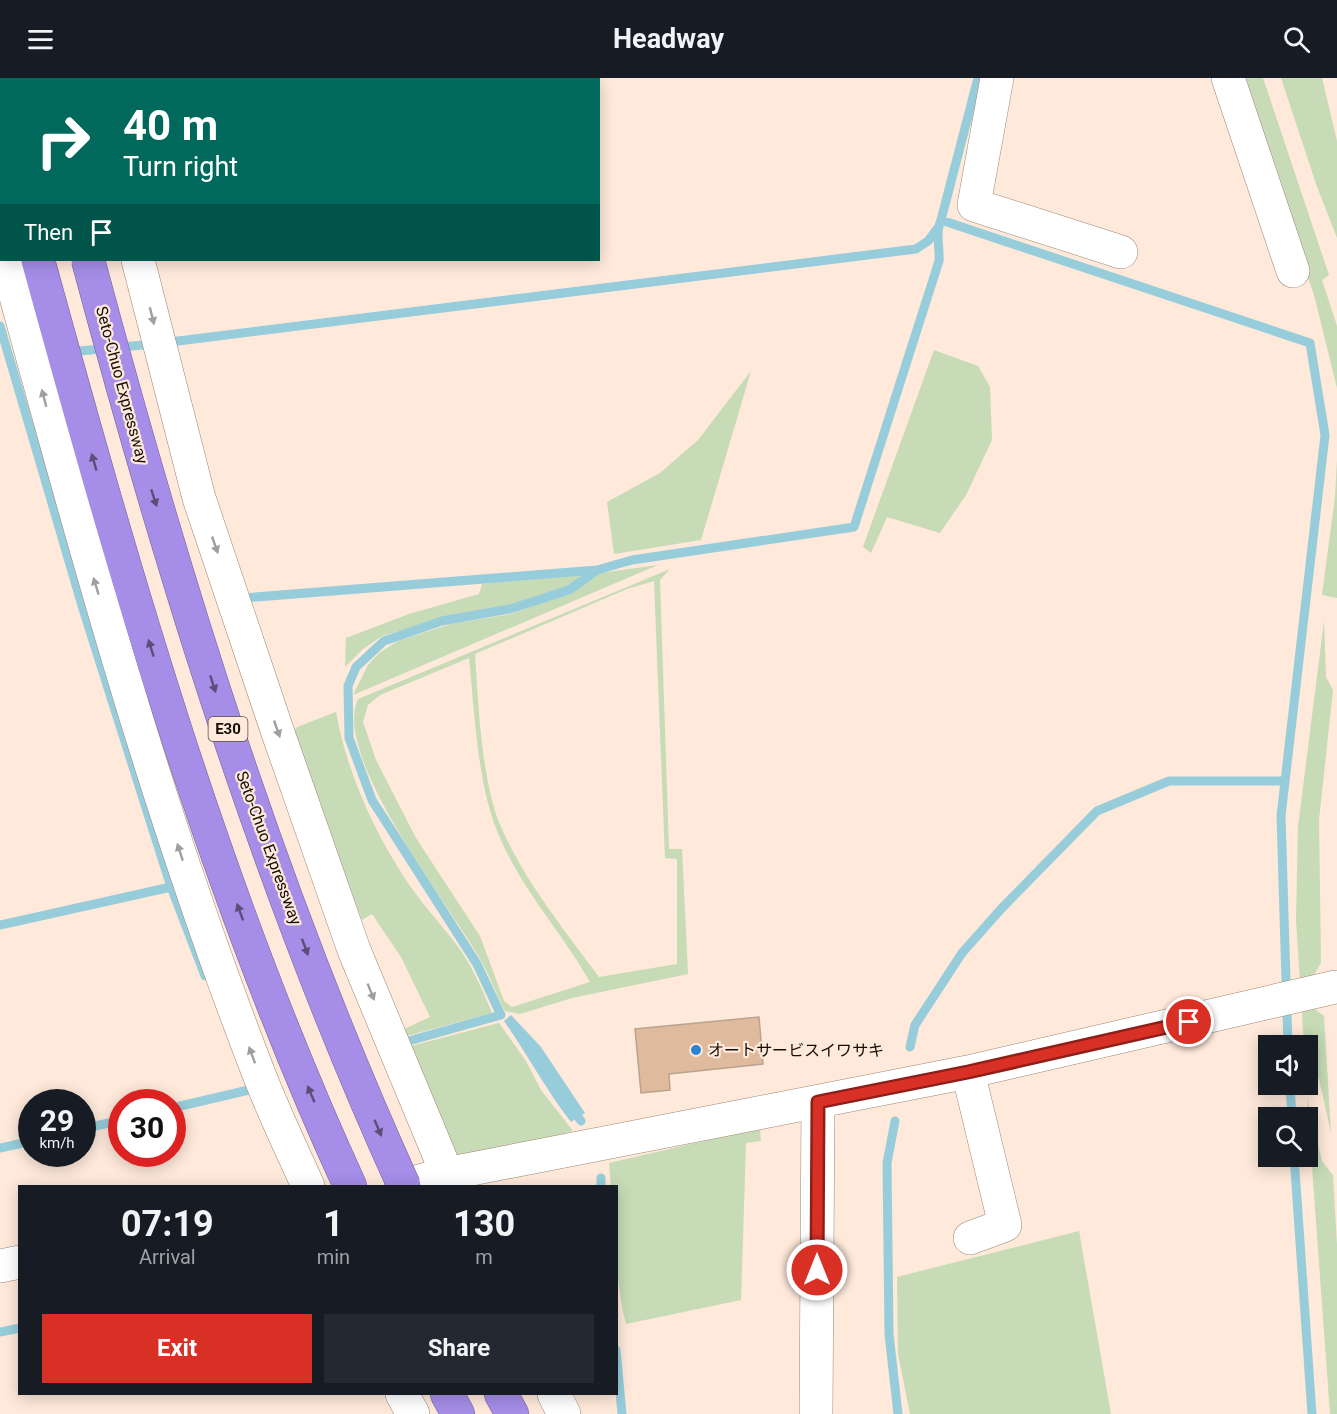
<!DOCTYPE html>
<meta charset="utf-8">
<style>
:root{--surface:#171b24;--page:#242831;--text:#f1f3f6;--muted:#9ea1a6;--accent:#d93025}
body{margin:0;font-family:Roboto,"Noto Sans JP",sans-serif;background:var(--page);color:var(--text);height:100vh;display:flex;flex-direction:column;font-size:22px;white-space:nowrap}
*{box-sizing:border-box;margin:0}
p{font-size:20px;color:var(--muted)}
.icon{flex:none;width:33px;height:33px;fill:none;stroke:currentColor;stroke-width:2;stroke-linecap:round;stroke-linejoin:round}
.map{position:relative;flex:1;overflow:hidden}
.details{position:absolute;left:18px;top:1107px;width:600px;height:210px;display:flex;flex-direction:column;background:var(--surface);border-radius:0px;box-shadow:0 3px 15px #0003}
.details>*{flex:none}
.guide{position:absolute;left:0px;top:0px;width:600px;height:183px;box-shadow:0 3px 15px #0003;background:#00695c;color:#fff;overflow:hidden}
.buttons{position:absolute;left:1258px;top:957px;display:grid;gap:12px}
.buttons a{display:grid;place-items:center;width:60px;height:60px;border-radius:0px;background:var(--surface);box-shadow:0 3px 15px #0003;font-size:30px}
.speed{position:absolute;left:18px;top:1011px;display:flex;gap:12px;font-size:30px;font-weight:700;text-align:center}
.speed>*{display:grid;place-content:center;width:78px;height:78px;border-radius:50%;background:var(--surface);box-shadow:0 3px 15px #0003;line-height:1}
.speed small{font-size:15px;font-weight:400}
.speed .limit{border:9px solid #d22;background:#fff;color:#111}
.pin{position:absolute;display:grid;place-items:center;width:51px;height:51px;color:#fff;margin:-26px;border:3px solid #fff;border-radius:50%;box-shadow:0 2px 6px #0007}
.me{position:absolute;width:66px;margin:-33px;rotate:0deg;stroke-linejoin:round;filter:drop-shadow(0 0 4px #0008)}
.turn{display:flex;align-items:center;gap:21px;height:126px;padding:0 24px;font-size:27px}
.turn .icon{width:78px;height:78px;stroke-width:2.5}
.turn b{display:block;font-size:42px;line-height:51px}
.then{display:flex;align-items:center;height:57px;padding:0 24px;background:#0003;gap:12px;font-size:22px}
.eta{display:flex;justify-content:space-evenly;align-items:center;height:102px;text-align:center}
.eta b{font-size:36px;font-weight:700;line-height:42px}
.primary-button{display:flex;gap:12px;margin-top:auto;padding:12px 24px}
.primary-button a{flex:1;height:69px;border-radius:0px;background:var(--accent);color:#fff;font-size:24px;font-weight:700;line-height:69px;text-align:center}
.primary-button a+a{background:var(--page);color:var(--text)}
header{display:flex;justify-content:space-between;align-items:center;height:78px;padding:0 24px;background:var(--surface);font-size:27px;font-weight:700}
.map>svg:first-child{display:block}
.green{fill:#c6dbb6;fill-rule:evenodd}
.water{fill:#97cddb}
.lines{fill:none;stroke-linecap:round;stroke-linejoin:round}
.stream{stroke:#97cddb;stroke-width:9}
.building{fill:#e0ba9c;stroke:#baa390;stroke-width:1.5}
.minor-casing{stroke:#9d8674;stroke-width:34}
.tertiary-casing{stroke:#9d8674;stroke-width:34}
.motorway-casing{stroke:#736099;stroke-width:34}
.minor{stroke:#fff;stroke-width:33}
.tertiary{stroke:#fff;stroke-width:33}
.motorway{stroke:#a58de8;stroke-width:33}
.motorway-bridge-casing{stroke:#736099;stroke-width:34;stroke-linecap:butt}
.motorway-bridge{stroke:#a58de8;stroke-width:33}
.oneway{fill:#a19e9b}
.oneway2{fill:#5d4d77}
.route-casing{stroke:#8d1f18;stroke-width:15}
.route{stroke:#d93025;stroke-width:10}
.poi-dot{fill:#2984d1;stroke:#fee9da;stroke-width:2}
.labels{text-anchor:middle;dominant-baseline:central;stroke-width:4.5;stroke-linejoin:round;paint-order:stroke}
.shield{fill:#fee9da;stroke:#5b4f46;stroke-width:1.5}
.shield-label{font-size:15px;font-weight:bold;fill:#150d06}
.street-label{font-size:16px;fill:#150d06;stroke:#fee9da}
.poi-label{font-size:16px;fill:#150d06;stroke:#fee9da;text-anchor:start}
</style>
<header><svg class="icon" aria-label="menu" viewBox="0 0 24 24"><path d="M4 6h16M4 12h16M4 18h16"/></svg>Headway<svg class="icon" aria-label="search" viewBox="0 0 24 24"><circle cx="10" cy="10" r="6"/><path d="M15 15l6 6"/></svg></header>
<div class="map">
<svg width="1337" height="1336" viewBox="0 0 1337 1336">
<rect width="100%" height="100%" fill="#fee9da"/>
<path class="green" d="M 1239,0 L 1263,0 L 1329,197 L 1322,202 L 1337,248 L 1337,310 L 1314,217 Z
M 1281,0 L 1322,0 L 1337,63 L 1337,160 L 1316,106 Z
M 934,272 L 978,288 L 990,309 L 992,362 L 966,417 L 940,455 L 887,439 L 871,475 L 863,469 Z
M 751,293 L 701,462 L 614,476 L 607,424 L 660,395 L 698,362 Z
M 1337,382 L 1337,520 L 1322,517 L 1335,419 Z
M 658,487 L 353,617 L 368,587 L 379,575 L 398,563 L 451,546 L 511,536 L 572,514 L 600,495 Z
M 670,491 L 660,502 L 669,771 L 682,771 L 688,896 L 572,920 L 520,936 L 505,933 C 496,915 489,896 479,879 C 450,828 331,677 358,621 ZM 654,503 L 665,780 L 677,781 L 677,886 L 599,899 C 564,852 524,802 501,749 C 482,706 478,624 475,576 L 627,511 ZM 469,580 C 475,637 477,708 500,760 C 522,812 562,855 590,904 L 512,929 L 504,923 L 480,858 L 416,760 L 376,682 L 363,644 L 368,627 L 380,617 Z
M 584,494 L 569,509 L 511,528 L 445,540 L 382,558 L 363,571 L 345,589 L 346,560 L 409,536 L 479,516 L 482,506 Z
M 1324,543 L 1326,599 L 1333,612 L 1319,742 L 1321,885 L 1313,898 L 1316,932 L 1324,938 L 1331,1055 L 1319,1001 L 1308,1002 L 1308,968 L 1304,968 L 1296,842 L 1298,749 Z
M 336,634 C 347,695 374,754 408,805 C 423,827 440,845 456,866 C 472,887 482,911 492,935 L 406,958 L 404,951 L 430,939 L 401,879 L 372,836 L 362,842 L 291,658 L 297,649 Z
M 499,945 L 526,983 L 541,1012 L 573,1053 L 468,1082 L 457,1078 L 407,969 Z
M 1307,1020 L 1322,1083 L 1333,1097 L 1337,1167 L 1337,1336 L 1330,1336 Z
M 760,1050 L 761,1063 L 746,1065 L 741,1222 L 626,1246 C 614,1202 617,1154 616,1108 L 611,1108 L 609,1085 Z
M 1079,1153 L 1111,1336 L 910,1336 L 898,1276 L 897,1199 Z"/>
<path class="water" d="M 511,937 L 541,969 L 585,1035 L 571,1044 C 546,1012 527,976 504,943 Z"/>
<g class="lines">
<path class="stream" d="M 941,142 L 978,0
M 0,248 L 83,531 L 171,809 L 205,898
M 170,264 L 916,171 L 928,163 L 937,151
M 69,274 L 143,267
M 243,520 L 597,492
M 0,847 L 171,809
M 405,964 L 501,937 L 477,886 L 372,722 L 349,660 L 348,608 L 356,589 L 384,563 L 442,543 L 510,531 L 569,512 L 597,492 L 632,482 L 854,449 L 939,183 C 940,169 935,155 941,142 L 1310,265 L 1325,357 L 1281,738 L 1288,968
M 910,969 L 915,947 L 962,875 L 1001,831 L 1097,733 L 1169,703 L 1285,703
M 1290,1006 L 1292,1040
M 172,1030 L 253,1011
M 572,1030 L 581,1043
M 895,1043 L 887,1085 L 889,1256 L 898,1336
M 82,1051 L 122,1042
M 0,1070 L 32,1063
M 1294,1078 L 1312,1336
M 601,1100 L 601,1108
M 0,1254 L 20,1250
M 616,1272 L 622,1336"/>
</g>
<path class="building" d="M 759,939 L 763,986 L 669,996 L 670,1012 L 641,1015 L 635,951 Z"/>
<g class="lines">
<defs>
<path id="minor" d="M 93,0 L 93,2
M 997,0 L 974,127 L 1121,174
M 1228,0 L 1293,193
M 535,2 L 548,0
M 0,65 L 2,65
M 6,182 C 80,454 155,728 257,991 C 272,1031 291,1070 308,1108
M 138,182 L 199,420 L 277,652 L 354,872 L 452,1108
M 968,994 L 1005,1147 L 970,1160
M 446,1096 L 968,994 L 1335,909
M 402,1316 L 413,1336
M 554,1316 L 564,1336
M 816,1336 L 818,1024"/>
<path id="tertiary" d="M 401,1108 L 446,1096
M 0,1188 L 20,1184"/>
<path id="motorway" d="M 40,0 L 40,2
M 0,42 L 2,47
M 38,182 C 124,495 214,812 350,1108
M 447,1316 L 458,1336
M 501,1316 L 512,1336"/>
</defs>
<use href="#minor" class="minor-casing"/>
<use href="#tertiary" class="tertiary-casing"/>
<use href="#motorway" class="motorway-casing"/>
<use href="#minor" class="minor"/>
<use href="#tertiary" class="tertiary"/>
<use href="#motorway" class="motorway"/>
<defs>
<path id="motorway-bridge" d="M 88,182 C 172,496 269,811 404,1108"/>
</defs>
<use href="#motorway-bridge" class="motorway-bridge-casing"/>
<use href="#motorway-bridge" class="motorway-bridge"/>
</g>
<defs><path id="oneway-solid" d="M-6-.8H1V-3.2L6.5 0L1 3.2V.8H-6Z" transform="scale(1.5)"/></defs>
<g class="oneway">
<use href="#oneway-solid" transform="translate(152 238) rotate(76)"/>
<use href="#oneway-solid" transform="translate(44 320) rotate(-105)"/>
<use href="#oneway-solid" transform="translate(215 467) rotate(71)"/>
<use href="#oneway-solid" transform="translate(96 508) rotate(-107)"/>
<use href="#oneway-solid" transform="translate(277 651) rotate(71)"/>
<use href="#oneway-solid" transform="translate(180 774) rotate(-108)"/>
<use href="#oneway-solid" transform="translate(371 914) rotate(68)"/>
<use href="#oneway-solid" transform="translate(252 977) rotate(-110)"/>
</g>
<g class="oneway2">
<use href="#oneway-solid" transform="translate(94 384) rotate(-106)"/>
<use href="#oneway-solid" transform="translate(154 420) rotate(72)"/>
<use href="#oneway-solid" transform="translate(151 570) rotate(-107)"/>
<use href="#oneway-solid" transform="translate(213 606) rotate(72)"/>
<use href="#oneway-solid" transform="translate(240 834) rotate(-110)"/>
<use href="#oneway-solid" transform="translate(305 869) rotate(70)"/>
<use href="#oneway-solid" transform="translate(311 1016) rotate(-113)"/>
<use href="#oneway-solid" transform="translate(378 1050) rotate(67)"/>
</g>
<g class="lines">
<defs>
<path id="route" d="M 817,1192 L 818,1024 L 968,994 L 1189,944"/>
</defs>
<use href="#route" class="route-casing"/>
<use href="#route" class="route"/>
</g>
<circle class="poi-dot" cx="696" cy="972" r="6"/>
<g class="labels">
<rect class="shield" x="208.5" y="639" width="39" height="24" rx="4.5"/>
<g class="shield-label">
<text x="228" y="651">E30</text>
</g>
<g class="street-label">
<text transform="translate(122 307) rotate(75)">Seto-Chuo Expressway</text>
<text transform="translate(269 770) rotate(70)">Seto-Chuo Expressway</text>
</g>
<g class="poi-label">
<text x="708" y="972">オートサービスイワサキ</text>
</g>
</g>
</svg>
<div class="buttons">
<a><svg class="icon" aria-label="sound" viewBox="0 0 24 24"><path d="M4 9h4l5-4v14l-5-4H4zM17 9q2 3 0 6"/></svg></a>
<a><svg class="icon" aria-label="search" viewBox="0 0 24 24"><circle cx="10" cy="10" r="6"/><path d="M15 15l6 6"/></svg></a>
</div>
<div class="speed"><div>29<small>km/h</small></div><div class="limit">30</div></div>
<div class="pin" style="left:1189px;top:944px;background:#d93025"><svg class="icon" aria-label="arrive" viewBox="0 0 24 24"><path d="M6 21V4h12l-3 4 3 4H6"/></svg></div>
<svg class="me" style="left:817px;top:1192px" viewBox="-20 -20 40 40"><circle r="17" fill="#d93025" stroke="#fff" stroke-width="3"/><path d="M0-11L8 9 0 5-8 9z" fill="#fff"/></svg>
<div class="guide">
<div class="turn"><svg class="icon" aria-label="right" viewBox="0 0 24 24"><path d="M7 20v-9h11M14 6l5 5-5 5"/></svg><div><b>40 m</b>Turn right</div></div>
<div class="then">Then<svg class="icon" aria-label="arrive" viewBox="0 0 24 24"><path d="M6 21V4h12l-3 4 3 4H6"/></svg></div>
</div>
<section class="details">
<div class="eta">
<div><b>07:19</b><p>Arrival</p></div>
<div><b>1</b><p>min</p></div>
<div><b>130</b><p>m</p></div>
</div>
<div class="primary-button"><a>Exit</a><a>Share</a></div>
</section>
</div>
